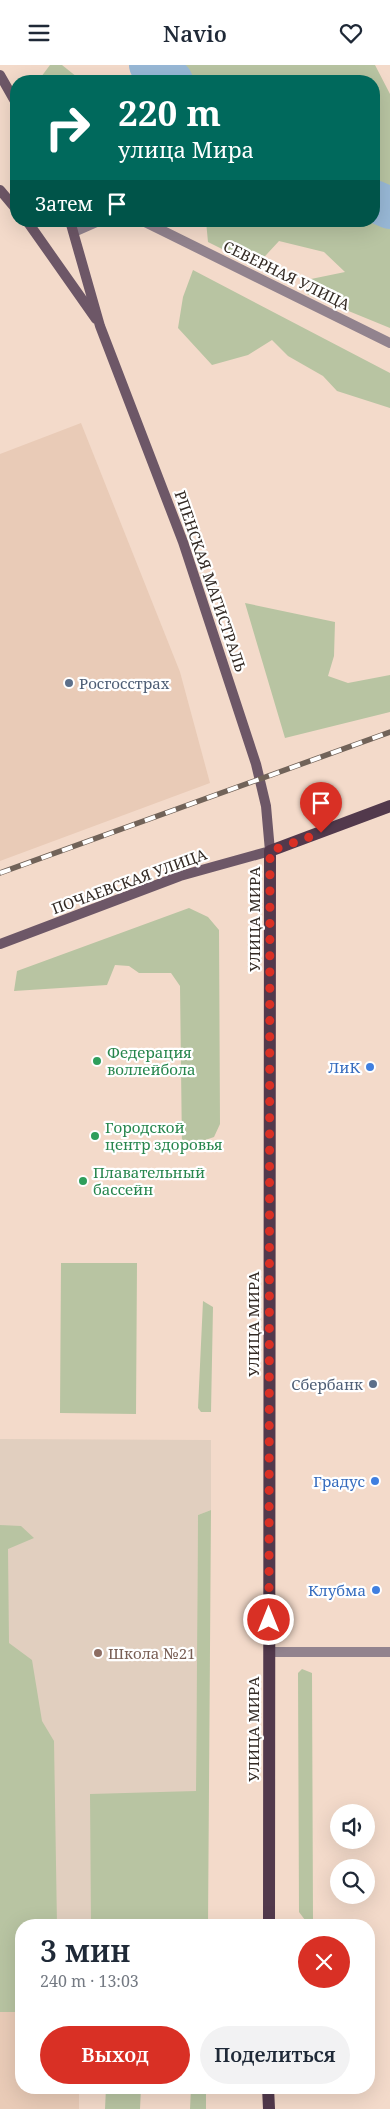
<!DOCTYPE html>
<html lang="ru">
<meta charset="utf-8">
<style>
:root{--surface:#fff;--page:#f2f2f3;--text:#1f2937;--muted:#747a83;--accent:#d93025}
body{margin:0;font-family:"Noto Serif",serif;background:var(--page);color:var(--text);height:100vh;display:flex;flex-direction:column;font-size:19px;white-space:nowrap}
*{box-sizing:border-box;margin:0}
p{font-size:16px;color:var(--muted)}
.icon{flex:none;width:28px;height:28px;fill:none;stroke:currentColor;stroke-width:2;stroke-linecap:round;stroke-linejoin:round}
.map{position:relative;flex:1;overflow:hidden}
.panel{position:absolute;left:15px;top:1854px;width:360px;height:175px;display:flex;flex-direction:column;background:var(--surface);border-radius:20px;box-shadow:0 5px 20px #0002}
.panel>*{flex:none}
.guide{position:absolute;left:10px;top:10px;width:370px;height:152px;border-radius:20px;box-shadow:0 5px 20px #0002;background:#00695c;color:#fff;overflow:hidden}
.fabs{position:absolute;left:330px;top:1739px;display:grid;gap:10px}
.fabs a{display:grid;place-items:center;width:45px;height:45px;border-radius:50%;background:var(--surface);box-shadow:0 5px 20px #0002;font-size:25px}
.pin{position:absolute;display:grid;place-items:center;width:42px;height:42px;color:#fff;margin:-51px -21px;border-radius:50% 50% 50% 0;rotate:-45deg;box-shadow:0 0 5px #0007}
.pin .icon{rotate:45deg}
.me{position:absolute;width:55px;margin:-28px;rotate:0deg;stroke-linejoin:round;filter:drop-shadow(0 0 4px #0008)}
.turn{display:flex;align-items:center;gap:18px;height:105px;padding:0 25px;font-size:22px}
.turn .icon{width:65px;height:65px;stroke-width:2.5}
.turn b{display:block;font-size:35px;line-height:42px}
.then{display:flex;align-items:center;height:48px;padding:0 25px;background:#0003;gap:10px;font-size:19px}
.round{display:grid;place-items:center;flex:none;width:52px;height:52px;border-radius:26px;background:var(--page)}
.overview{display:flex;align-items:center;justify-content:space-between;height:85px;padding:0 25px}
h1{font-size:30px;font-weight:600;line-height:38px}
.action{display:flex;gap:10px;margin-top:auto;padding:10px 25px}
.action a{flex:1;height:58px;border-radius:30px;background:var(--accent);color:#fff;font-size:20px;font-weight:600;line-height:58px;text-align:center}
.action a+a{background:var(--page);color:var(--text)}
header{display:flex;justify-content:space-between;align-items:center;height:65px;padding:0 25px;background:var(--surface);font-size:22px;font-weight:600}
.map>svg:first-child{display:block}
.built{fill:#e9cbb7}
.education{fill:#e1cfbf}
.green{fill:#b8c4a2}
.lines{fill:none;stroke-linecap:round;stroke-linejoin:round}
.river{stroke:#98b8d6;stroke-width:42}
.street{stroke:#92838e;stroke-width:10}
.secondary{stroke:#6d5767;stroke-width:10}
.primary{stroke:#52394c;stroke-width:12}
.rail-casing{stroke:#716359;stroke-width:5.5}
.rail{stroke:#fff;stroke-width:4;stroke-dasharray:11;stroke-linecap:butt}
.route{stroke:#d93025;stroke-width:9;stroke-dasharray:0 16.2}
.service-dot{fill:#5c6f8a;stroke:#fff;stroke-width:2}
.leisure-dot{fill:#2e9e5b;stroke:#fff;stroke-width:2}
.shop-dot{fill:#3f7fe0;stroke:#fff;stroke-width:2}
.education-dot{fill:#8d6e63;stroke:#fff;stroke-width:2}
.labels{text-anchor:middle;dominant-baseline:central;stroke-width:4.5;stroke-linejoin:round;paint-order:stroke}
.street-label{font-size:15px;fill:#332a24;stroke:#fff}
.service-label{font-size:15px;fill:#4e5e75;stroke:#fff;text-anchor:start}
.leisure-label{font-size:15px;fill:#27864d;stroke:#fff;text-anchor:start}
.shop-label{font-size:15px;fill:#366cbe;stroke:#fff;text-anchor:end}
.education-label{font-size:15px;fill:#785e54;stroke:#fff;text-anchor:start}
</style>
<header><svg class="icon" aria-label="menu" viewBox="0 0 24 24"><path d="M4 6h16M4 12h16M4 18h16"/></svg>Navio<svg class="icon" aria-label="heart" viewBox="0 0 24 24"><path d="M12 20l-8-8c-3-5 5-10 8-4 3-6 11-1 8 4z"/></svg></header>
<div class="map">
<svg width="390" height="2044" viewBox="0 0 390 2044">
<rect width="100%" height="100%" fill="#f3daca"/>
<path class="built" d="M 81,358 L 180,607 L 210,718 L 0,796 L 0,389 Z
M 0,1947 L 21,1947 L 21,2022 L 79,2023 L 79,2044 L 0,2044 Z"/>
<path class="education" d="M 0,1374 L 211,1375 L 211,1445 L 198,1450 L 195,1860 L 21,1860 L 21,1947 L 0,1947 Z"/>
<path class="green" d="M 50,0 L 62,0 L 82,16 L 38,16 Z
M 168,0 L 375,0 L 390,29 L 390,263 L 307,229 L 311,214 L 345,207 L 324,187 L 279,176 L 256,201 L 208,177 L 206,156 L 374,156 L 374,16 L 192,16 Z
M 193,205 L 390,308 L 390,343 L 337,326 L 323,311 L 288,291 L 272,275 L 248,290 L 212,300 L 178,263 L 183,232 Z
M 245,538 L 335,557 L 334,591 L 328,611 L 348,618 L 390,610 L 390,647 L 285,673 Z
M 189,843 L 208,852 L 219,865 L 220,1059 L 214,1072 L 182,1083 L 180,921 L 171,908 L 139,908 L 129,901 L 115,900 L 107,920 L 14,926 L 17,906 Z
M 61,1198 L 137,1198 L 136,1349 L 60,1348 Z
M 203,1236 L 213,1242 L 211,1347 L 201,1347 L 198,1343 Z
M 211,1445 L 208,1860 L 91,1860 L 90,1729 L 196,1726 L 198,1450 Z
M 0,1460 L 21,1461 L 34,1473 L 8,1484 L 9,1578 L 32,1595 L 42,1656 L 54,1676 L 57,1860 L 21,1860 L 21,1947 L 0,1947 Z
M 302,1604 L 312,1608 L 313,1854 L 305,1855 L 299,1847 L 298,1608 Z
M 106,2023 L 141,2023 L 140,2044 L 105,2044 Z
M 191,2023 L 206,2023 L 206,2044 L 190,2044 Z"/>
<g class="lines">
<path class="river" d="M 150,0 L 172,16
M 374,136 L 390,143"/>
<path class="street" d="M 143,156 L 390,278
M 74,167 L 99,156
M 269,1587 L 390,1587"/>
<path class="secondary" d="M 0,10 L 16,38
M 0,125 L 16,144
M 27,156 L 96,254
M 0,879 L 180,811 L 270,786 L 266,741 L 256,699 L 183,477 L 100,261 L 70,156"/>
<path class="primary" d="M 269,1860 L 270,786 L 390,741
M 268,2022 L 269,2044"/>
<defs>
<path id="rail" d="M 0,808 L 390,667"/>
</defs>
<use href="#rail" class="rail-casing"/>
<use href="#rail" class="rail"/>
</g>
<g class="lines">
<path class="route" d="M 269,1555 L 270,786 L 321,768"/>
</g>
<g class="service-dot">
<circle cx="69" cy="618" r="5"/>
<circle cx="373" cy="1319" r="5"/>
</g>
<g class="leisure-dot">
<circle cx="97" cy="996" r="5"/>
<circle cx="95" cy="1071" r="5"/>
<circle cx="83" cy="1116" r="5"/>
</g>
<g class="shop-dot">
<circle cx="370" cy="1002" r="5"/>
<circle cx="375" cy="1416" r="5"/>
<circle cx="376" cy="1525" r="5"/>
</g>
<circle class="education-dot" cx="98" cy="1588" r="5"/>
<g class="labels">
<g class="street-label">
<text transform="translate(287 210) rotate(26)">СЕВЕРНАЯ УЛИЦА</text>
<text transform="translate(211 516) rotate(71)">РПЕНСКАЯ МАГИСТРАЛЬ</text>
<text transform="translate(129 816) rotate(-20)">ПОЧАЕВСКАЯ УЛИЦА</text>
<text transform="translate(254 854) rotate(-90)">УЛИЦА МИРА</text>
<text transform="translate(253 1259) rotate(-90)">УЛИЦА МИРА</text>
<text transform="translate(253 1664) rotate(-90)">УЛИЦА МИРА</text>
</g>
<g class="service-label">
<text x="79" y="618">Росгосстрах</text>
<text x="363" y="1319" text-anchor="end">Сбербанк</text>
</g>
<g class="leisure-label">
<text x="107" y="987">Федерация<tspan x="107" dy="17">воллейбола</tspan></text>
<text x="105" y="1062">Городской<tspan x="105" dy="17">центр здоровья</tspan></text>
<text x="93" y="1107">Плавательный<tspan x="93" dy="17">бассейн</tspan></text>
</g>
<g class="shop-label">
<text x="360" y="1002">ЛиК</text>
<text x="365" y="1416">Градус</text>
<text x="366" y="1525">Клубма</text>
</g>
<g class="education-label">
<text x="108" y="1588">Школа №21</text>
</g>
</g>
</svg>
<div class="fabs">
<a><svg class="icon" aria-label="sound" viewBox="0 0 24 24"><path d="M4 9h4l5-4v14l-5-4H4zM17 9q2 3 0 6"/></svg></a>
<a><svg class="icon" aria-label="search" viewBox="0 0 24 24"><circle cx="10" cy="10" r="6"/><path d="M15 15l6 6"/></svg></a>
</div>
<div class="pin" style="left:321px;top:768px;background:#d93025"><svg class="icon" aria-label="arrive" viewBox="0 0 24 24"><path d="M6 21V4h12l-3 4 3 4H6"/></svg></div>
<svg class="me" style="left:269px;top:1555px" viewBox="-20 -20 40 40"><circle r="17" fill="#d93025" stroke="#fff" stroke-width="3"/><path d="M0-11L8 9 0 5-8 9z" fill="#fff"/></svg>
<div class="guide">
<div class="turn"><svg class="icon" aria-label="right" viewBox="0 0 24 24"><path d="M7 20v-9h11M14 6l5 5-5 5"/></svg><div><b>220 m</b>улица Мира</div></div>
<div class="then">Затем<svg class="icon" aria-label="arrive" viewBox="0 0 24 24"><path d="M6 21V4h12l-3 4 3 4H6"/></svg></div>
</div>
<section class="panel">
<div class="overview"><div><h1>3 мин</h1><p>240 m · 13:03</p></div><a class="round" style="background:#d93025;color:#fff"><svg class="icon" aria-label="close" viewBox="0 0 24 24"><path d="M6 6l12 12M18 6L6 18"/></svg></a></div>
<div class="action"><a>Выход</a><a>Поделиться</a></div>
</section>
</div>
